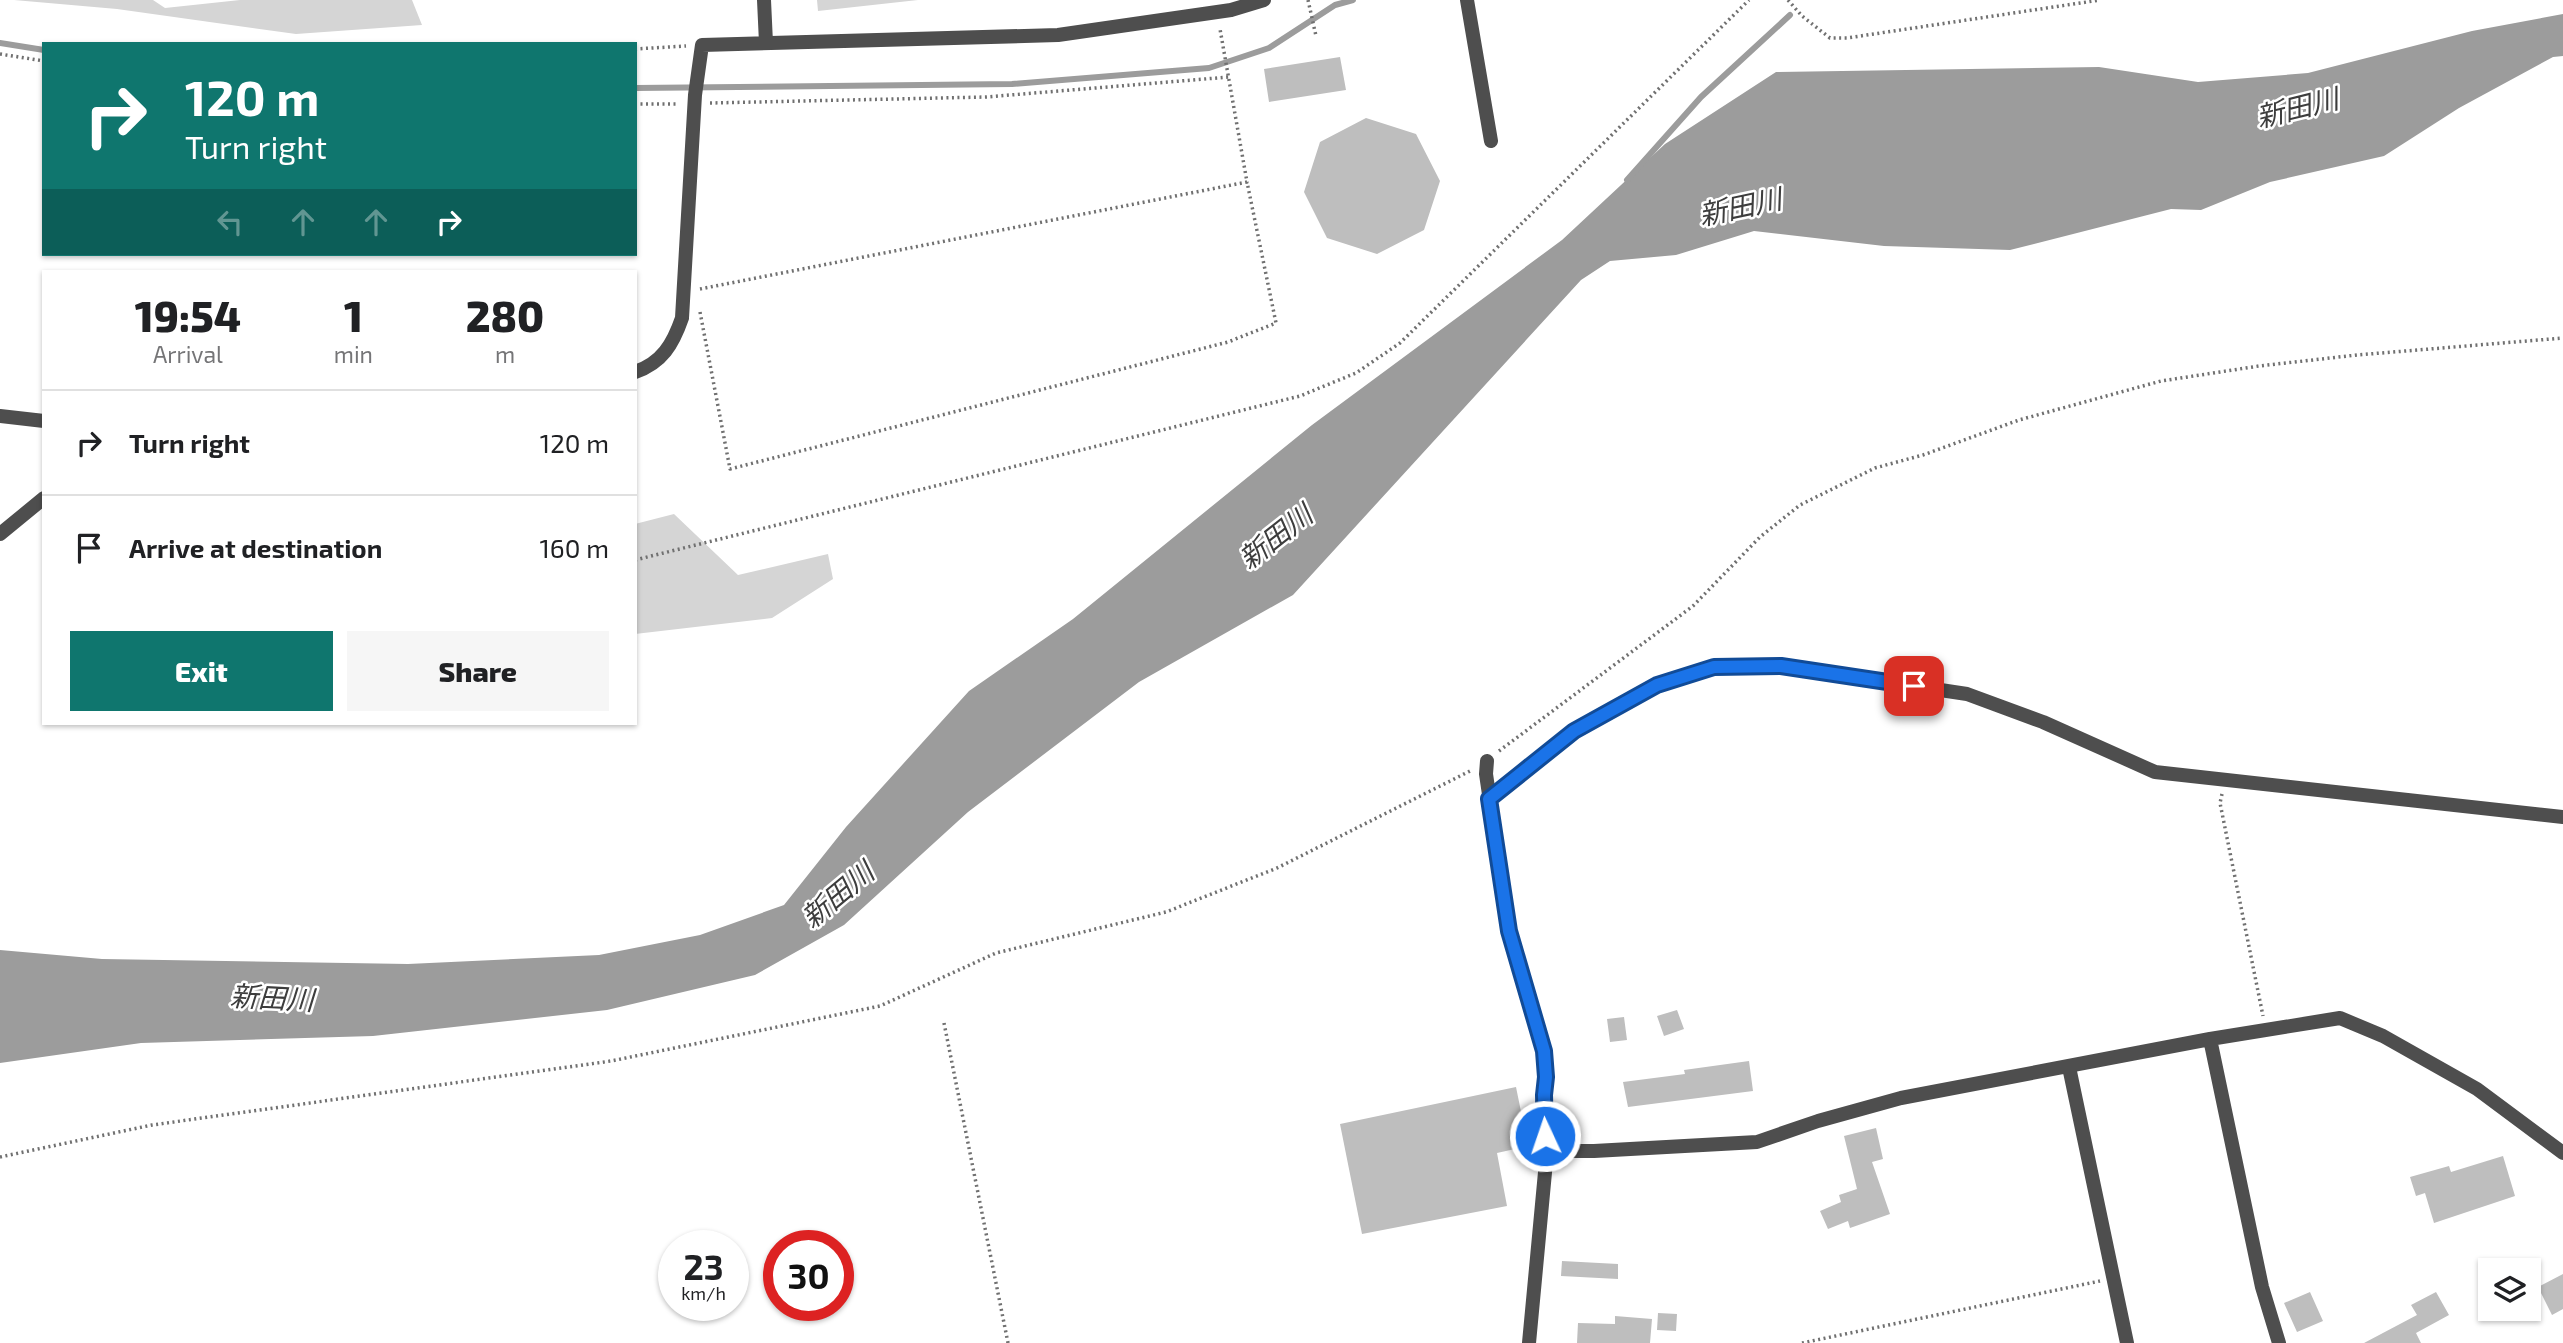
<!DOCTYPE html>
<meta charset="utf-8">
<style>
:root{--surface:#fff;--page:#f6f6f6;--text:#202124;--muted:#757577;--line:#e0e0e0;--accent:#0f766e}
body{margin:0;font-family:"Exo 2","Noto Sans JP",sans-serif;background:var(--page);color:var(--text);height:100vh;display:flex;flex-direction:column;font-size:26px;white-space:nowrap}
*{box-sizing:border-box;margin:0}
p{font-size:23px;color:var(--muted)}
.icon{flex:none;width:38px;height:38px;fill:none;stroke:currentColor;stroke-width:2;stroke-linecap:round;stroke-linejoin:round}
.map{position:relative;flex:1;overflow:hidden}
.sheet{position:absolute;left:42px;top:270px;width:595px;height:455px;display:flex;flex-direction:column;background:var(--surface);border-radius:0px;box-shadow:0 2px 5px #0004}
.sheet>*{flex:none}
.hud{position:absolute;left:42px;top:42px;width:595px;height:214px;border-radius:0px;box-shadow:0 2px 5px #0004;background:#0f766e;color:#fff;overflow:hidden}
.buttons{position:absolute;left:2478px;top:1258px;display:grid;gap:14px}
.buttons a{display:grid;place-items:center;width:63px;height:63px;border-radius:0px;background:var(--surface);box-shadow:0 2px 5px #0004;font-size:35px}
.speed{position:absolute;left:658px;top:1230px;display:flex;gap:14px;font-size:35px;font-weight:700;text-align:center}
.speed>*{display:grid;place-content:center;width:91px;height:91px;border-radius:50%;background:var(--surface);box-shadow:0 2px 5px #0004;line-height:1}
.speed small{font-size:18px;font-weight:400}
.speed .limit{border:10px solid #d22;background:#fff;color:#111}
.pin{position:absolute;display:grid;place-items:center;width:60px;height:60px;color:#fff;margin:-30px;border-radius:14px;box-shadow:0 4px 10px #0006}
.me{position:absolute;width:77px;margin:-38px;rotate:357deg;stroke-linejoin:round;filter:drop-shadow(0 0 5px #0008)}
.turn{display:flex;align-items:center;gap:24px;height:147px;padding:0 28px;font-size:32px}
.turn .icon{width:91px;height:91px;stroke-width:2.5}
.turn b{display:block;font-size:49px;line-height:60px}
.lanes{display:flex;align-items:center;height:66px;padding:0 28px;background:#0003;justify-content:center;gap:35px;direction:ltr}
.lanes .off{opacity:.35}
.eta{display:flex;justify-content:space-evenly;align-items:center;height:119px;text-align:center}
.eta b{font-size:42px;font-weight:800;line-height:49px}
.cta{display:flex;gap:14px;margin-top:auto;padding:14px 28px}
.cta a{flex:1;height:80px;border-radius:0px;background:var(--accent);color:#fff;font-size:28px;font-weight:800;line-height:80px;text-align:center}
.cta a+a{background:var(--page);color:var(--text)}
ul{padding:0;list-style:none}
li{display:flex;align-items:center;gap:21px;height:105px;padding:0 28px;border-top:2px solid var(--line)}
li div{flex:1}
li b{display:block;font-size:26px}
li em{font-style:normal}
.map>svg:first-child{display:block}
.green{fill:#d5d5d5}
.water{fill:#9c9c9c}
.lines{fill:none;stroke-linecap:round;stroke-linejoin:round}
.stream{stroke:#9c9c9c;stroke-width:6}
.building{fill:#bebebe}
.path{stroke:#707070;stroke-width:3.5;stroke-dasharray:2 3.5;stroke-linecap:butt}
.street{stroke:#4e4e4e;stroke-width:14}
.route-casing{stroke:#114b97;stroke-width:18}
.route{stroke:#1a73e8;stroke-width:12}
.labels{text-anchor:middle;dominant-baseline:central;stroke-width:5;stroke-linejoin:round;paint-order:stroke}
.water-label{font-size:28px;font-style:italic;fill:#3d3d3d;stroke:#fff}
</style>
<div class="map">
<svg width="2563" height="1343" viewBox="0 0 2563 1343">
<rect width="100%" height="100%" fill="#fff"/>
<path class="green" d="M 14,0 L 153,0 L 165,8 L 240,0 L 412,0 L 422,25 L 296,34 L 117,9 Z
M 817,0 L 918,0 L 818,11 Z
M 674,514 L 738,575 L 828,554 L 833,579 L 772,618 L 635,634 L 635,524 Z"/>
<path class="water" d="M 2563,14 L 2563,56 L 2553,57 L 2459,108 L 2384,156 L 2270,182 L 2201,210 L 2171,209 L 2010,250 L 1884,246 L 1754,231 L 1676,255 L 1610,261 L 1581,280 L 1293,595 L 1139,682 L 968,812 L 844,925 L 755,975 L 607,1010 L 373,1036 L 141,1043 L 0,1063 L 0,950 L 102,959 L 408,964 L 599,955 L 700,935 L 784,905 L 846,827 L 969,691 L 1073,619 L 1312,425 L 1562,240 L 1665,144 L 1776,72 L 2099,67 L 2198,82 L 2308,73 L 2472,31 Z"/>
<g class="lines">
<path class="stream" d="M 0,43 L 44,50
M 635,88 L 1012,84 L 1209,68 L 1269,48 L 1335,5 L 1353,0
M 1627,180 L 1701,97 L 1790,15"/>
</g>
<path class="building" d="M 1340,57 L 1346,90 L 1269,102 L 1264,69 Z
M 1366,118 L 1416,134 L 1440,181 L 1424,230 L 1377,254 L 1327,238 L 1304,192 L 1320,142 Z
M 1677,1010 L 1684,1029 L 1664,1036 L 1657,1016 Z
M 1624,1017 L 1627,1040 L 1610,1042 L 1607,1019 Z
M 1749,1061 L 1753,1091 L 1628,1107 L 1623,1082 L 1685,1074 L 1684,1070 Z
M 1516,1087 L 1528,1146 L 1497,1153 L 1507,1206 L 1362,1234 L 1340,1124 Z
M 1876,1128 L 1883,1159 L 1872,1162 L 1890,1214 L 1850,1228 L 1848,1221 L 1828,1229 L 1820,1211 L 1841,1202 L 1839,1195 L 1857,1189 L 1844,1136 Z
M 2503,1156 L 2515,1196 L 2434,1223 L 2425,1193 L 2416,1196 L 2410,1177 L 2449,1166 L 2451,1172 Z
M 1562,1261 L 1618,1264 L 1618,1279 L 1561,1276 Z
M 2563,1274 L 2563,1309 L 2552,1315 L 2538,1287 Z
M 2310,1292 L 2323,1321 L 2297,1332 L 2284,1303 Z
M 2436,1292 L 2449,1315 L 2416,1333 L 2421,1343 L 2364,1343 L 2417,1315 L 2411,1305 Z
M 1658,1313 L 1677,1314 L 1676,1331 L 1657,1330 Z
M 1615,1316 L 1652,1319 L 1650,1343 L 1577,1343 L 1578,1323 L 1615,1324 Z"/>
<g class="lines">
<path class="path" d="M 1308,0 L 1316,36
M 1788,0 L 1802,16 L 1830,38 L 1847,38 L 2100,0
M 635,49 L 686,46
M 0,54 L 44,61
M 710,103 L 986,97 L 1229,77
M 635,104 L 678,104
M 700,289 L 1247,182 L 1220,29
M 700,312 L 730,469 L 1228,342 L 1276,323 L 1247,182
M 635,560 L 1300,396 L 1356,373 L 1400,343 L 1749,0
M 1499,751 L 1693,606 L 1760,537 L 1800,505 L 1875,468 L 1923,455 L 2019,420 L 2161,381 L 2259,366 L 2357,355 L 2563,338
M 2222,794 L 2220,803 L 2263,1016
M 944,1023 L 1008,1343
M 0,1157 L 152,1125 L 611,1061 L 880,1006 L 996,953 L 1166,912 L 1277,868 L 1470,771
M 1802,1343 L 2100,1281"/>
<path class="street" d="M 764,0 L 766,43
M 1467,0 L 1491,141
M 635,372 C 662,363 673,344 682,318 L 695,95 L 702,45 L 1058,35 L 1231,10 L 1264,0
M 0,416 L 44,421
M 0,534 L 44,498
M 1487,761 L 1486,774 L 1509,931 L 1544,1050 L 1546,1077 L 1543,1113 L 1547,1151 L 1529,1343
M 1489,799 L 1574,731 L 1657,686 L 1715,667 L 1781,666 L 1967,694 L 2043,722 L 2155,772 L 2563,817
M 2210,1039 L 2262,1287 L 2279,1343
M 2069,1067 L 2127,1343
M 1547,1151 L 1594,1151 L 1757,1142 L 1818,1121 L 1901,1098 L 2210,1039 L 2340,1018 L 2383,1036 L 2477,1089 L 2563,1153"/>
</g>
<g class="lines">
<defs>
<path id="route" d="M 1545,1136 L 1544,1095 L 1546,1077 L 1544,1051 L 1509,931 L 1489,799 L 1574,731 L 1657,685 L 1714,667 L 1781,666 L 1914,686"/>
</defs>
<use href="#route" class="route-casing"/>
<use href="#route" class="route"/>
</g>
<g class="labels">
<g class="water-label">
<text transform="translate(2297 107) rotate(-14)">新田川</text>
<text transform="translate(1740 206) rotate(-12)">新田川</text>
<text transform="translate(1275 536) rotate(-38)">新田川</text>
<text transform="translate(837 894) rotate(-40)">新田川</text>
<text transform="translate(272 997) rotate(3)">新田川</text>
</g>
</g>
</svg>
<div class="buttons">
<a><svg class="icon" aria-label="layers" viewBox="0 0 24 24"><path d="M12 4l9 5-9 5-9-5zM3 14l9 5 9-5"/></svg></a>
</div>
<div class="speed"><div>23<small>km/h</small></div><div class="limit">30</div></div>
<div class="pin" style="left:1914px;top:686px;background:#d93025"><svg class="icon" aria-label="arrive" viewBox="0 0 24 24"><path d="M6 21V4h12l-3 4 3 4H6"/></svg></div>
<svg class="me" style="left:1545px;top:1136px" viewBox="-20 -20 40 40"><circle r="17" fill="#1a73e8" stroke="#fff" stroke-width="3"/><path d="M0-11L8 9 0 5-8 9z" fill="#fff"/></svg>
<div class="hud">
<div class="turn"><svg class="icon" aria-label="right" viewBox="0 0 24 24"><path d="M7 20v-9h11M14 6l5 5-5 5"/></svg><div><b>120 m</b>Turn right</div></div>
<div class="lanes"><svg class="icon off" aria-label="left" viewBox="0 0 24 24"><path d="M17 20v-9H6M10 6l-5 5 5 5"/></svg><svg class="icon off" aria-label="ahead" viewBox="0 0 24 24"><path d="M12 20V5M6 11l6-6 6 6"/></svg><svg class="icon off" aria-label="ahead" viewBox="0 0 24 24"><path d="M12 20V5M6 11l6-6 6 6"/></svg><svg class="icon" aria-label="right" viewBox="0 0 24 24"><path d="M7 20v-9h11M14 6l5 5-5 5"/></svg></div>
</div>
<section class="sheet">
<div class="eta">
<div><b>19:54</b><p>Arrival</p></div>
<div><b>1</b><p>min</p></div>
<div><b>280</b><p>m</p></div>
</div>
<ul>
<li><svg class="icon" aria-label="right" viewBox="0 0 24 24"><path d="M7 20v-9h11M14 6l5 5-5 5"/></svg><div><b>Turn right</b></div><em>120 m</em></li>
<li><svg class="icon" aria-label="arrive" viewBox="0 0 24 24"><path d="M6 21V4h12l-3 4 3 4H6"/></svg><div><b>Arrive at destination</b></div><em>160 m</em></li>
</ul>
<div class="cta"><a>Exit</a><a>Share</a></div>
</section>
</div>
